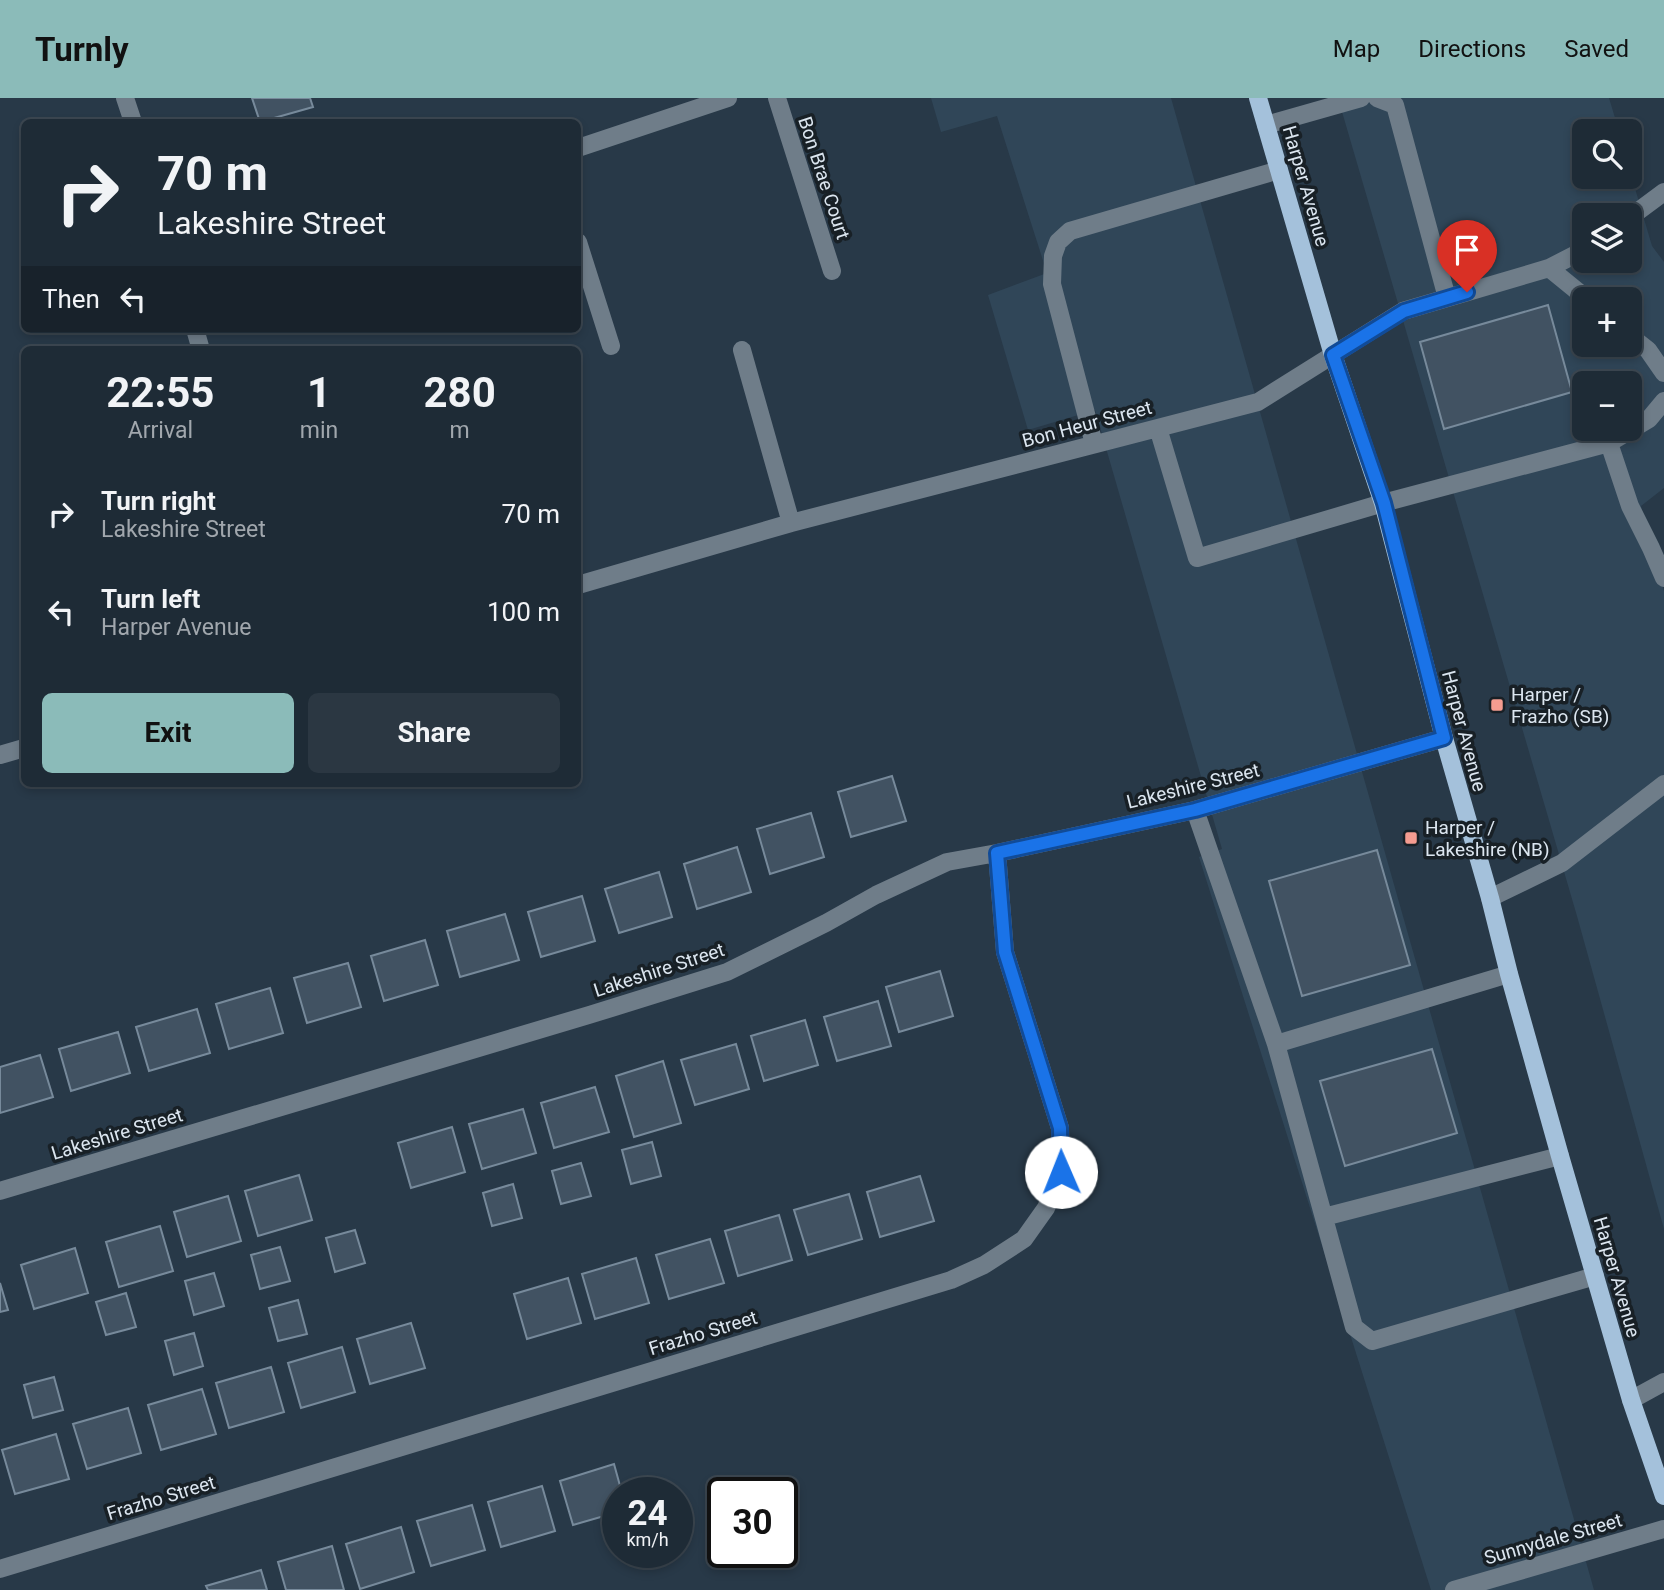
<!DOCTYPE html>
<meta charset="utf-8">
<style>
:root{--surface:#1e2b36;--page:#2b3742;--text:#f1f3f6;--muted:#a1a7ad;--line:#3c4751;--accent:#8bbbb9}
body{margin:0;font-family:Roboto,sans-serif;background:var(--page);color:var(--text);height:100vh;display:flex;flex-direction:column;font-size:26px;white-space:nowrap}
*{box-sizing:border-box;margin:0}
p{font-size:23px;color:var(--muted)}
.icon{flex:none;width:38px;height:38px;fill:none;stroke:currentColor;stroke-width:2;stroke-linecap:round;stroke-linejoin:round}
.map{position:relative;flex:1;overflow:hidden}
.sheet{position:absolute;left:21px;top:248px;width:560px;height:441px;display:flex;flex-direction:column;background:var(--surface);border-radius:10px;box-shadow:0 4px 10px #0003,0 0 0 2px var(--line)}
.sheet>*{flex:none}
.banner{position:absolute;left:21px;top:21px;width:560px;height:214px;border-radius:10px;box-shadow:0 4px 10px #0003,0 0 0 2px var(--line);background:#1e2b36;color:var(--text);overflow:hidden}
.fabs{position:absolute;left:1572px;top:21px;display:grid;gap:14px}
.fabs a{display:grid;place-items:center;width:70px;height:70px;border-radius:10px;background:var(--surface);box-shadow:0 4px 10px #0003,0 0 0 2px var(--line);font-size:35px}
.speed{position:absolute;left:602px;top:1379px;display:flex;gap:14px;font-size:35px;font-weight:700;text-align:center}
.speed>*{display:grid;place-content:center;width:91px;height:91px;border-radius:50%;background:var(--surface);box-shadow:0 4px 10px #0003,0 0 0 2px var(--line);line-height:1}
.speed small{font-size:18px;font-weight:400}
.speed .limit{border:4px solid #111;border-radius:10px;background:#fff;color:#111}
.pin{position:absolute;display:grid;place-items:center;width:60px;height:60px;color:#fff;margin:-72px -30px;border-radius:50% 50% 50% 0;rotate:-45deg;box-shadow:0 0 7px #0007}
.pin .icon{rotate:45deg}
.me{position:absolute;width:77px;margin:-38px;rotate:359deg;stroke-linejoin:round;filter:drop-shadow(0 0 5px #0008)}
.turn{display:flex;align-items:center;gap:24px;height:147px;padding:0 21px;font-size:32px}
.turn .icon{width:91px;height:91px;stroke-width:2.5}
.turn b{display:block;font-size:49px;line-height:60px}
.then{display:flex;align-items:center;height:66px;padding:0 21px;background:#0003;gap:14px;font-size:26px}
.eta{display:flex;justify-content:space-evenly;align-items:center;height:119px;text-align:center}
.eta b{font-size:42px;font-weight:700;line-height:49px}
.button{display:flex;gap:14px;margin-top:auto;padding:14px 21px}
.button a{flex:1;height:80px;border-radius:10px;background:var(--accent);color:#111;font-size:28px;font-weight:700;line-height:80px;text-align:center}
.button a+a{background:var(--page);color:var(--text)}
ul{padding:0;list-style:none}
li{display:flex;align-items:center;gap:21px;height:98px;padding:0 21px}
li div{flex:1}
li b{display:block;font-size:26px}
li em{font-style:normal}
header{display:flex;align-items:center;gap:42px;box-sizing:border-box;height:98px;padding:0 35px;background:var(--accent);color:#111}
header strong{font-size:33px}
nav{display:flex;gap:38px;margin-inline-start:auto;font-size:24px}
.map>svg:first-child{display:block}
.built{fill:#304658;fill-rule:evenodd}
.building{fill:#415262;stroke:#778a9b;stroke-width:2}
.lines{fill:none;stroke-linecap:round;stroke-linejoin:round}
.minor{stroke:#6f7d89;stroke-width:18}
.major{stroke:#a4c1db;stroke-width:18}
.route-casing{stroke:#114b97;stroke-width:18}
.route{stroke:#1a73e8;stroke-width:12}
.poi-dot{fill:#f59c90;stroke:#182026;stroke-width:2.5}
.labels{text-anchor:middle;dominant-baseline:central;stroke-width:7;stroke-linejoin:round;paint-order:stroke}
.street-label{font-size:19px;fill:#dce6f0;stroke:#182026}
.poi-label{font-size:19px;fill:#dce6f0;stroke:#182026;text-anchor:start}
</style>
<header>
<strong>Turnly</strong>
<nav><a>Map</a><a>Directions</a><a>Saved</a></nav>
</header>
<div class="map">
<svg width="1664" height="1492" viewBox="0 0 1664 1492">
<rect width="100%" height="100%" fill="#283948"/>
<path class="built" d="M 931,0 L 1171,0 L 1594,1492 L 1431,1492 L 1199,759 L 1222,751 L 1095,312 L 1028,332 L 988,197 L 1047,175 L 997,18 L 941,34 Z
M 1338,0 L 1609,0 L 1619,33 L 1584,33 L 1584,79 L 1629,79 L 1629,70 L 1652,148 L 1664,164 L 1664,390 L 1641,408 L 1664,493 L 1664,1131 L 1577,818 ZM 1584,117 L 1629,117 L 1629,163 L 1584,163 ZM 1584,201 L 1629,201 L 1629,247 L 1584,247 ZM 1584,285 L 1629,285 L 1629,331 L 1584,331 Z"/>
<path class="building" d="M 252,0 L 310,0 L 313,9 L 260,24 Z
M 1548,207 L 1572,294 L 1444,331 L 1420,244 Z
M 892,678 L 906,723 L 851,739 L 838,694 Z
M 811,715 L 824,759 L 770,776 L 757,731 Z
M 737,749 L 751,794 L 697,811 L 684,766 Z
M 1377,752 L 1410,867 L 1302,898 L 1269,783 Z
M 659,774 L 672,819 L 619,835 L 605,791 Z
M 582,798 L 595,843 L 541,859 L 528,814 Z
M 505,816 L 519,862 L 460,879 L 447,833 Z
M 425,842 L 438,887 L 384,903 L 371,858 Z
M 348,865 L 361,909 L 307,925 L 294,880 Z
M 940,873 L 953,918 L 899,934 L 886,889 Z
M 270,890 L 283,935 L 229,951 L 216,906 Z
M 878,903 L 891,948 L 837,963 L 824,919 Z
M 197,911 L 210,955 L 149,973 L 136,929 Z
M 805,922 L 818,967 L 764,983 L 751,938 Z
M 118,934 L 130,975 L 71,993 L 59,951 Z
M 736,946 L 749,991 L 695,1007 L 681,962 Z
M 1432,951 L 1457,1035 L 1345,1068 L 1320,983 Z
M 40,957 L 53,999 L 0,1015 L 0,969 Z
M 663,963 L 681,1025 L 634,1039 L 616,978 Z
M 595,989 L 609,1034 L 554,1050 L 541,1005 Z
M 523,1011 L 536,1055 L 482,1071 L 469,1026 Z
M 452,1029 L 465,1074 L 411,1090 L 398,1045 Z
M 652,1044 L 661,1078 L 631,1086 L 622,1052 Z
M 581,1065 L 591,1098 L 561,1106 L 552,1073 Z
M 299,1077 L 312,1122 L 258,1138 L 245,1093 Z
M 920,1078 L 934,1123 L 880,1139 L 867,1094 Z
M 513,1086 L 522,1120 L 492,1128 L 483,1095 Z
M 849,1096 L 862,1141 L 808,1157 L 794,1112 Z
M 228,1098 L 241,1143 L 187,1159 L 174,1114 Z
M 779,1117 L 792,1162 L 738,1178 L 725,1133 Z
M 160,1128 L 173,1173 L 119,1189 L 106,1144 Z
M 355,1132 L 365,1165 L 335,1174 L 326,1140 Z
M 710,1141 L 724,1185 L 669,1201 L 656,1157 Z
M 280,1149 L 290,1183 L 260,1191 L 251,1157 Z
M 75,1150 L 88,1195 L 34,1211 L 21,1167 Z
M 636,1160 L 649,1205 L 595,1221 L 582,1176 Z
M 214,1175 L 224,1208 L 194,1217 L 185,1183 Z
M 568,1180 L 581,1225 L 527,1241 L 514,1196 Z
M 0,1185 L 8,1212 L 0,1214 Z
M 126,1195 L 136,1229 L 106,1237 L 96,1204 Z
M 298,1202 L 307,1236 L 278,1243 L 269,1210 Z
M 411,1225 L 425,1270 L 370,1286 L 357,1241 Z
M 194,1235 L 203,1268 L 174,1277 L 165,1243 Z
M 342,1249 L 355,1294 L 301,1310 L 288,1265 Z
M 271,1269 L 284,1314 L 229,1330 L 216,1285 Z
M 54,1279 L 63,1312 L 33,1320 L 24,1287 Z
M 202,1291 L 216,1336 L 161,1352 L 148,1307 Z
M 128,1310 L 141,1355 L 87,1371 L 73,1326 Z
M 56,1336 L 69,1381 L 15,1396 L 2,1352 Z
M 614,1366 L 622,1395 L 618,1395 L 618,1414 L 573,1427 L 560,1383 Z
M 542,1388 L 555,1433 L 501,1449 L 488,1404 Z
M 472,1407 L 485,1452 L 431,1468 L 417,1423 Z
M 401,1429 L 414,1474 L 360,1491 L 346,1446 Z
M 332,1448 L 344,1492 L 286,1492 L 278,1464 Z
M 261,1472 L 267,1492 L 208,1492 L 206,1488 Z"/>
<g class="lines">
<path class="minor" d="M 125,0 L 133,24
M 777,0 L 832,173
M 1377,0 L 1395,7 L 1447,200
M 1266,27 L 1361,0
M 578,50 L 728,0
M 1629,120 L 1664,94
M 578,144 L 611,248
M 1549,170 L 1587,201
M 195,231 L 201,252
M 1629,237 L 1648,252 L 1664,275
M 742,252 L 791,425
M 1158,330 L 1197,460 L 1383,405 L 1609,345 L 1649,321 L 1664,303
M 1609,345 L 1630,408 L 1651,450 L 1664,480
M 1094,346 L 1052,186 L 1053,158 L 1058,144 L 1070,133 L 1279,72
M 578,487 L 791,425 L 1258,304 L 1403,213 L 1549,170 L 1584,152
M 0,657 L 24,650
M 1195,712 L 1276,946
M 1490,800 L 1562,765 L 1664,686
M 1509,876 L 1276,946 L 1354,1229 L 1372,1243 L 1595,1178
M 0,1093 L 589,917 L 727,874 L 826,825 L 876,797 L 947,764 L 997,755 L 1195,712 L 1444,640
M 1324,1119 L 1560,1058
M 1631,1302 L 1664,1284
M 0,1471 L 951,1182 L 984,1167 L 1024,1141 L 1046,1110 L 1061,1074 L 1060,1030 L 1005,854 L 997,755
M 1454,1492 L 1664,1431"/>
<path class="major" d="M 1258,0 L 1333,257 L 1383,405 L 1444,640 L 1490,800 L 1509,876 L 1560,1058 L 1631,1302 L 1664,1398"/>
</g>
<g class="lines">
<defs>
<path id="route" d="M 1061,1074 L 1060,1030 L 1005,854 L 997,755 L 1195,712 L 1444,640 L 1384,405 L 1333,257 L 1404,213 L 1467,194"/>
</defs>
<use href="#route" class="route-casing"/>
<use href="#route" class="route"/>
</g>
<g class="poi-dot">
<rect x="1490" y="600" width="14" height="14" rx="3.5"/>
<rect x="1404" y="733" width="14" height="14" rx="3.5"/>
</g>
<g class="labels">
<g class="street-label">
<text transform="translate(824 80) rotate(72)">Bon Brae Court</text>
<text transform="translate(1306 88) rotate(74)">Harper Avenue</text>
<text transform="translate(1087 326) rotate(-15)">Bon Heur Street</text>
<text transform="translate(1464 633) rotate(75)">Harper Avenue</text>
<text transform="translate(1193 688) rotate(-14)">Lakeshire Street</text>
<text transform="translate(659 872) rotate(-18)">Lakeshire Street</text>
<text transform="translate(117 1036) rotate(-17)">Lakeshire Street</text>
<text transform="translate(1617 1179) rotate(74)">Harper Avenue</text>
<text transform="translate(703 1235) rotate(-17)">Frazho Street</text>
<text transform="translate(161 1400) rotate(-17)">Frazho Street</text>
<text transform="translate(1553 1441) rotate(-16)">Sunnydale Street</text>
</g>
<g class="poi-label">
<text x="1511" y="596">Harper /<tspan x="1511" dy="22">Frazho (SB)</tspan></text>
<text x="1425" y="729">Harper /<tspan x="1425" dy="22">Lakeshire (NB)</tspan></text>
</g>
</g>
</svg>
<div class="fabs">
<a><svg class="icon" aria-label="search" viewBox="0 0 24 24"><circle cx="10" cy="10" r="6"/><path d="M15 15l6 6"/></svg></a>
<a><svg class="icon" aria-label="layers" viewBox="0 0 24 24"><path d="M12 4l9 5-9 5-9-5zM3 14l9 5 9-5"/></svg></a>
<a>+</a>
<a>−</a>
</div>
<div class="speed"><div>24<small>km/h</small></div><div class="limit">30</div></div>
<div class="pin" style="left:1467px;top:194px;background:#d93025"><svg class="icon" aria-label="arrive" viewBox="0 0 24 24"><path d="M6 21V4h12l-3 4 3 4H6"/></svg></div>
<svg class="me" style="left:1061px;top:1074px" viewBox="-20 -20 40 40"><circle r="19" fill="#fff"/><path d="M0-13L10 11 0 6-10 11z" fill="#1a73e8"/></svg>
<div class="banner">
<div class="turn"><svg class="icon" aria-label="right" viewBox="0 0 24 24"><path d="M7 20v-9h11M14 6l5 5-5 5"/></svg><div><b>70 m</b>Lakeshire Street</div></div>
<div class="then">Then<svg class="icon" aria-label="left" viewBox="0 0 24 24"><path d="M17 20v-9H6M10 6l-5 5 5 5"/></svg></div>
</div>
<section class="sheet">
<div class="eta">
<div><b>22:55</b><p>Arrival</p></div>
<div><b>1</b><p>min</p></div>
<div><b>280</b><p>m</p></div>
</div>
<ul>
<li><svg class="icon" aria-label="right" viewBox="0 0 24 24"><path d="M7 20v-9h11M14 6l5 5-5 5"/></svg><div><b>Turn right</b><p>Lakeshire Street</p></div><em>70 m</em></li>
<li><svg class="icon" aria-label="left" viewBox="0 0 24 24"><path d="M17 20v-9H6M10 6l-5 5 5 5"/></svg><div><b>Turn left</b><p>Harper Avenue</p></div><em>100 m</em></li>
</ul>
<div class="button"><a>Exit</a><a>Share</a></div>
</section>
</div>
